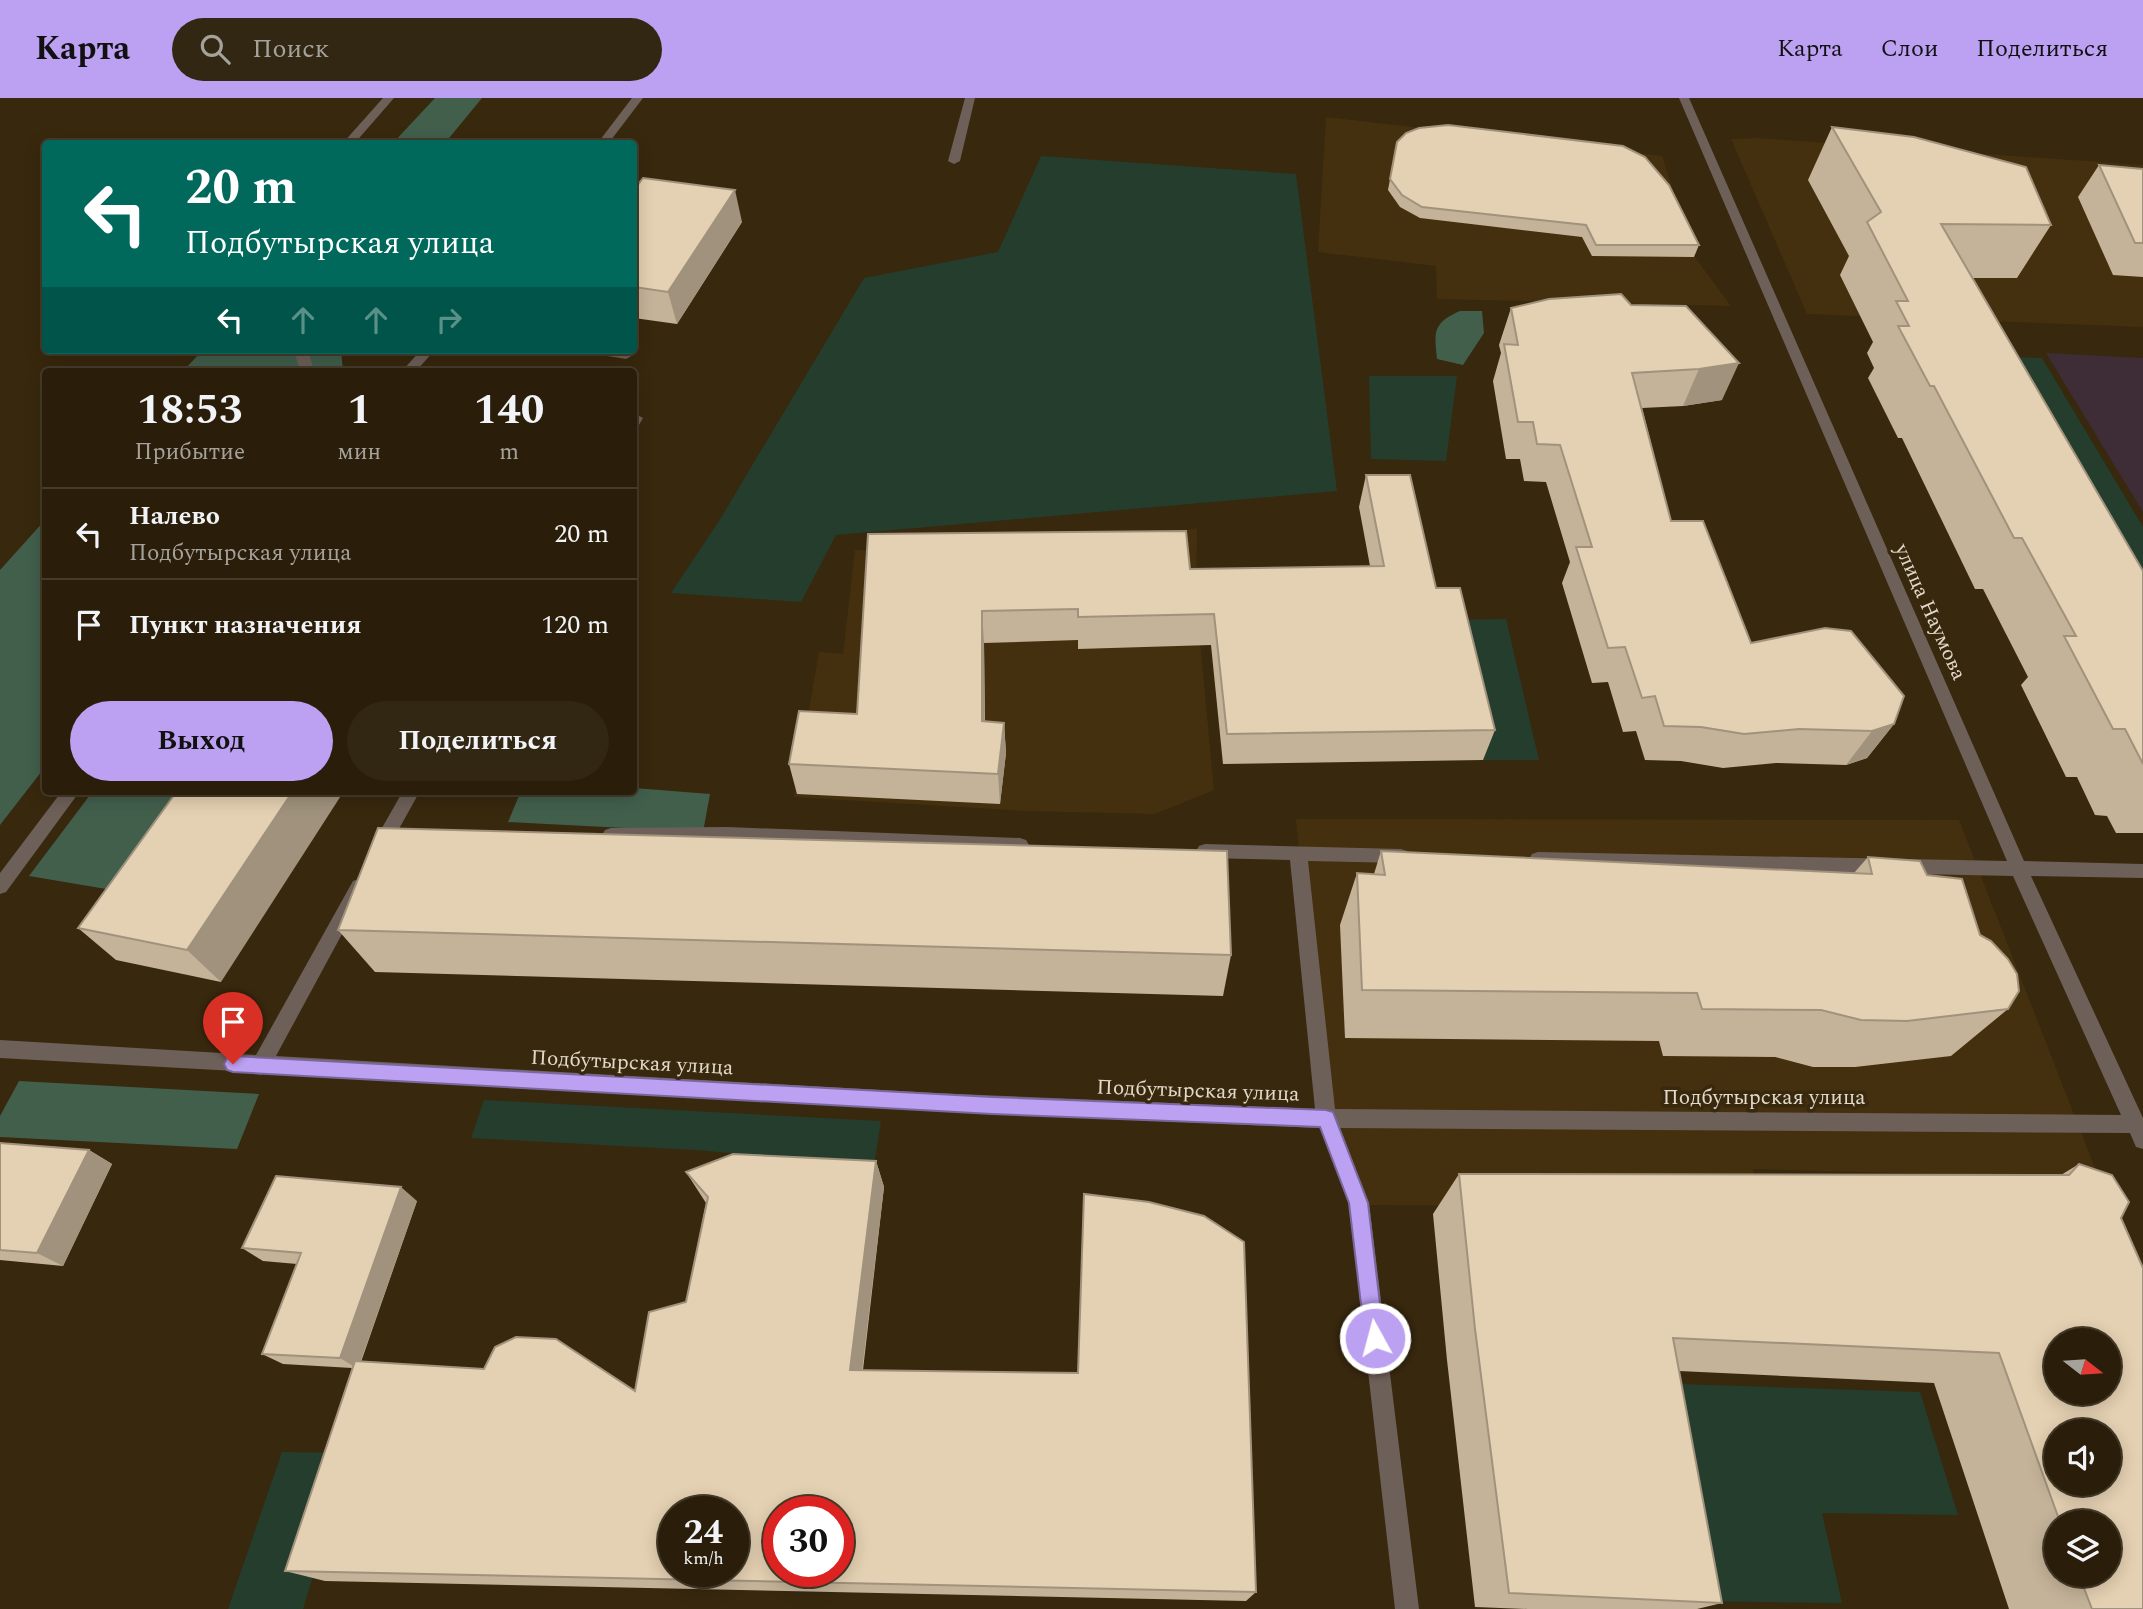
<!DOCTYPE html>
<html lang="ru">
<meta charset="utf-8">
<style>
:root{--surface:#2a1e0a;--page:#322713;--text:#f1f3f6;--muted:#a5a29c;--line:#463c2b;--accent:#bca0f2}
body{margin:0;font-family:Spectral,serif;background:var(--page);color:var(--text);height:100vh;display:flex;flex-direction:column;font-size:26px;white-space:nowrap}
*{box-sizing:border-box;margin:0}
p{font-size:23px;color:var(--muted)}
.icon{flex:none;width:38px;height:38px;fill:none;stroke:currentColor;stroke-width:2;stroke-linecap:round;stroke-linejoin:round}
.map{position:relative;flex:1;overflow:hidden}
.sheet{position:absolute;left:42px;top:270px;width:595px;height:427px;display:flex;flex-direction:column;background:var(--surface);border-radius:7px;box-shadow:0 4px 18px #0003,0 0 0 2px var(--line)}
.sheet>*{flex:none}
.hud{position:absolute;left:42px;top:42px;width:595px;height:214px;border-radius:7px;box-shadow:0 4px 18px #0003,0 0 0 2px var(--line);background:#00695c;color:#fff;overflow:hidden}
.needle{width:46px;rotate:107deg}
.fabs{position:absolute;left:2044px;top:1230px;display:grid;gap:14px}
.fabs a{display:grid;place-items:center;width:77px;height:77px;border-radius:50%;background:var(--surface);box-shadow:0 4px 18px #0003,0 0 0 2px var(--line);font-size:35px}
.speed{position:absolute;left:658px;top:1398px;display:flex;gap:14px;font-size:35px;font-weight:700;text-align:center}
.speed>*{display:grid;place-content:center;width:91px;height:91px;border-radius:50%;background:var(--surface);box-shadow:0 4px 18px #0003,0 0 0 2px var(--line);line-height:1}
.speed small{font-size:18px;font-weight:400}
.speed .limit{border:10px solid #d22;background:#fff;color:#111}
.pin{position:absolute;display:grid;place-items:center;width:60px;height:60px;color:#fff;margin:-72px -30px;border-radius:50% 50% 50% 0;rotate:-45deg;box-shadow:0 0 7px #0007}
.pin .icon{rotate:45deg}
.me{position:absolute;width:77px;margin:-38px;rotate:353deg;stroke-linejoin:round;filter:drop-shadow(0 0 5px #0008)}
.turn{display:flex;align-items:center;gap:24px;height:147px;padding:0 28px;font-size:32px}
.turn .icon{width:91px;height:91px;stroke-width:2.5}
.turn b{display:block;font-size:49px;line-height:60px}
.lanes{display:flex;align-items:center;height:66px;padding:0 28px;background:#0003;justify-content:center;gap:35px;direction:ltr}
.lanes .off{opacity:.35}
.eta{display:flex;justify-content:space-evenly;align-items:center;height:119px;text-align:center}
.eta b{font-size:42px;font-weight:700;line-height:49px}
.action{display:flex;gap:14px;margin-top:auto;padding:14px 28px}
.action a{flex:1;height:80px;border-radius:42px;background:var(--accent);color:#111;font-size:28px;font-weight:700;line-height:80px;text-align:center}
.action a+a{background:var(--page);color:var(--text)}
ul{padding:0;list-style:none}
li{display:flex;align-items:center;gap:21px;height:91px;padding:0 28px;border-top:2px solid var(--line)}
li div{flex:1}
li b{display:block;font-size:26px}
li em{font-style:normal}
header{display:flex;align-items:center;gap:42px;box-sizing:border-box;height:98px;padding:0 35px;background:var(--accent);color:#111}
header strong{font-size:33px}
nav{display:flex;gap:38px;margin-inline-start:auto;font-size:24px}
.search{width:490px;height:63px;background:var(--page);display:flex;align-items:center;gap:18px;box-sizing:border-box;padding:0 24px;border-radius:38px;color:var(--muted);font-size:26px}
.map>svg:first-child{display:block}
.built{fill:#44300e}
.education{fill:#3e2c36}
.green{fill:#243d2d}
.forest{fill:#425f4c}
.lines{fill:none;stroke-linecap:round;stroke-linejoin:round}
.minor{fill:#6d6058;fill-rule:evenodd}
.wall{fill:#c4b399;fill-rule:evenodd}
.shaded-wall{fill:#a0927d}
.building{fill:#e4d0b2;stroke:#a0927d;stroke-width:2;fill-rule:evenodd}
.route{fill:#bca0f2;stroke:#7a689d;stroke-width:2}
.labels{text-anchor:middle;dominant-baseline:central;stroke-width:7;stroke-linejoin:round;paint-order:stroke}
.street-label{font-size:21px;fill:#e3d9ca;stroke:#38280e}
</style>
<header>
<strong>Карта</strong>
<div class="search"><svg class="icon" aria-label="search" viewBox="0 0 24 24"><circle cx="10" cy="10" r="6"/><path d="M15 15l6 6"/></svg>Поиск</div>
<nav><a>Карта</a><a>Слои</a><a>Поделиться</a></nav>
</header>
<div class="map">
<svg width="2143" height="1511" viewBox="0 0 2143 1511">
<rect width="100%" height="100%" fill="#38280e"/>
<path class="built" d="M 1326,19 L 1662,58 L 1694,158 L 1731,208 L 1437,201 L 1436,168 L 1318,154 Z
M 1757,40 L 2143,67 L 2143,229 L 1807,216 L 1731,41 Z
M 1197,430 L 1196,500 L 1214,692 L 1155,716 L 1025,713 L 794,699 L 819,554 L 843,556 L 855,452 L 1068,454 Z
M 1296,721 L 1959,722 L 2099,1080 L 1753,1071 L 1760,1110 L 1363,1107 L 1326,1020 Z"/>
<path class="education" d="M 2046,255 L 2143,260 L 2143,414 Z"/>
<path class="green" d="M 1041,58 L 1296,76 L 1337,393 L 836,437 L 801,504 L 671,495 L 719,423 L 864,180 L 998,154 Z
M 2009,259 L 2042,260 L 2143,429 L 2143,491 Z
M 1369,278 L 1457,278 L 1446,363 L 1371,361 Z
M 1506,521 L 1539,662 L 1483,662 L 1449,522 Z
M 484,1002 L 881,1023 L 874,1068 L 696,1052 L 471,1040 Z
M 1651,1285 L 1920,1294 L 1958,1417 L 1822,1415 L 1842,1505 L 1684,1503 Z
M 282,1354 L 351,1355 L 303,1511 L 228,1511 Z"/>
<path class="forest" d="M 435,0 L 482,0 L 445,45 L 393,45 Z
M 1460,213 L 1482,213 L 1484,235 L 1463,267 L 1437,261 C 1434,233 1433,225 1460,213 Z
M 203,252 L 341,252 L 343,273 L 183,273 Z
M 45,422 L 45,669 L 0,727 L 0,472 Z
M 634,690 L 710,696 L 703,734 L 508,724 L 521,693 L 634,693 Z
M 93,693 L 209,693 L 136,796 L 29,778 Z
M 19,983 L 259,996 L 237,1051 L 0,1039 L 0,1018 Z"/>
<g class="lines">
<path class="minor" d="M 383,0 L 394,0 L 354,46 L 342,46 Z
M 632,0 L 643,0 L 608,46 L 597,46 Z
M 965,0 L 975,0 L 960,63 L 954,66 L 948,63 Z
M 1679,0 L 1689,0 L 2024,763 L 2143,766 L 2143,780 L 2031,778 L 2143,1020 L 2143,1051 L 2136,1049 L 2130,1035 L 1340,1030 L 1369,1105 L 1419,1511 L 1395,1511 L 1349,1105 L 1320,1030 L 934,1013 L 265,975 L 260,977 L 253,974 L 0,960 L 0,942 L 256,957 L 353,783 L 359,781 L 365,783 L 368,788 L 276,958 L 934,995 L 1315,1011 L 1290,762 L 1205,760 L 1199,758 L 1196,753 L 1199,748 L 1205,746 L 1401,751 L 1407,753 L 1410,758 L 1407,763 L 1401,765 L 1308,763 L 1335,1011 L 2121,1017 L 2013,778 L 1538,768 L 1532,766 L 1529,761 L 1532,756 L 1538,754 L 2007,763 Z
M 294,252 L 308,252 L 314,273 L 300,273 Z
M 421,252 L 435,252 L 416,273 L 402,273 Z
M 588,252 L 621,252 L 633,257 L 626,261 L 595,256 Z
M 634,315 L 643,320 L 639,327 L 634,328 Z
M 62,693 L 80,693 L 6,794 L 0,796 L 0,775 Z
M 403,693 L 420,693 L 385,756 L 379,758 L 373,756 L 370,751 Z
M 727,729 L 1020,740 L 1026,742 L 1029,747 L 1026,752 L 1020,754 L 727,743 L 611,744 L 605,742 L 602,737 L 605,732 L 611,730 Z"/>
</g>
<path class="wall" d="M 1832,29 L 2051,127 L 2017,180 L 1972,180 L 2143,473 L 2143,735 L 2116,735 L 2107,718 L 2095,717 L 2077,679 L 2066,679 L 2021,587 L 2028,579 L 1983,491 L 1975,491 L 1902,340 L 1898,340 L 1868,280 L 1874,270 L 1867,255 L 1873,244 L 1840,177 L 1849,158 L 1808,82 Z
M 1397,44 L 1699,147 L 1694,159 L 1592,158 L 1582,139 L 1420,120 L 1400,109 L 1388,92 Z
M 2099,67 L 2143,71 L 2143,179 L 2113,177 L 2078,99 Z
M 634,92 L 742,124 L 677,226 L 634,220 Z
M 1631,207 L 1686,208 L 1722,302 L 1683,308 L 1642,310 L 1671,423 L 1751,545 L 1894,626 L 1867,660 L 1846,667 L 1776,665 L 1723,670 L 1681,663 L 1645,662 L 1636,633 L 1623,634 L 1608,584 L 1592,585 L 1562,485 L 1570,464 L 1546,384 L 1524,383 L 1520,361 L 1506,361 L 1493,283 L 1501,255 L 1499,247 L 1511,210 Z
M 1366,377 L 1436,490 L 1495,632 L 1483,662 L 1223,666 L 1211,547 L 1078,551 L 1078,542 L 984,545 L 985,623 L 1004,625 L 1006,655 L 1000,706 L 797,696 L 789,666 L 857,616 L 868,436 L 1190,471 L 1370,468 L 1359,409 Z
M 177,693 L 221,884 L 116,862 L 78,830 Z
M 1381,753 L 1854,775 L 1868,759 L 1927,777 L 1980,837 L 2008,911 L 1951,958 L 1855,969 L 1813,969 L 1775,959 L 1663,958 L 1659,943 L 1345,940 L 1340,827 L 1357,775 L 1374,776 Z
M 338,832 L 1231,857 L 1223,898 L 375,874 Z
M 0,1045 L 89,1052 L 112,1066 L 63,1168 L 0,1162 Z
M 876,1063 L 884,1089 L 863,1272 L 1256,1494 L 1246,1503 L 325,1483 L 285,1473 L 352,1270 L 283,1266 L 262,1256 L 297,1166 L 263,1163 L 242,1150 L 417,1103 L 361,1264 L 635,1293 L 686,1204 L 706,1105 L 686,1074 Z
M 2079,1066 L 2121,1120 L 2143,1511 L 2009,1511 L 1934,1285 L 1679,1273 L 1722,1505 L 1697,1511 L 1528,1511 L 1475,1509 L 1447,1262 L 1433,1116 L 1459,1076 L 2061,1077 ZM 2056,1424 L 2109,1424 L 2109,1477 L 2056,1477 Z"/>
<path class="shaded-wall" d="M 735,92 L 742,124 L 677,226 L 668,194 Z
M 1739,265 L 1722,302 L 1683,308 L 1699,271 Z
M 982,513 L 984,545 L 985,653 L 982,623 Z
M 1004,625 L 1006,655 L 1000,706 L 998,676 Z
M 1894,626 L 1867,660 L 1846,667 L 1872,633 Z
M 293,693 L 344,693 L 221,884 L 187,852 Z
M 89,1052 L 112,1066 L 63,1168 L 37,1155 Z
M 876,1063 L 884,1089 L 860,1290 L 850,1272 Z
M 401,1089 L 417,1103 L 358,1271 L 340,1260 Z"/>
<path class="building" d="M 1448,27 L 1623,48 L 1645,59 L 1669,87 L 1699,147 L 1596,147 L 1586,127 L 1422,109 L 1402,97 L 1390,81 L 1397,44 L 1406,35 L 1419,30 Z
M 1832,29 L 1914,39 L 2026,69 L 2051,127 L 1941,126 L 2143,473 L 2143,666 L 2125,631 L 2113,631 L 2064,538 L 2076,538 L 2022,440 L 2014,440 L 1934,288 L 1930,288 L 1898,228 L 1909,228 L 1896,203 L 1908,203 L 1867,124 L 1881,114 Z
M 2099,67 L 2143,71 L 2143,145 L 2135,145 Z
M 643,80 L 735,92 L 668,194 L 634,189 L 634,92 Z
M 1621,196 L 1631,207 L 1686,208 L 1739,265 L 1699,271 L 1632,275 L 1671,423 L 1703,423 L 1751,545 L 1825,530 L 1851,533 L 1904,598 L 1894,626 L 1872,633 L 1799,631 L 1744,636 L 1701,629 L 1664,628 L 1655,598 L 1642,600 L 1625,549 L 1608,550 L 1576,449 L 1592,449 L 1560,347 L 1537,346 L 1533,324 L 1518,324 L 1504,246 L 1518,247 L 1511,210 L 1549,201 Z
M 1366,377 L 1410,377 L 1436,490 L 1460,490 L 1495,632 L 1227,636 L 1214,516 L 1078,519 L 1078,511 L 982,513 L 982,623 L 1004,625 L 998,676 L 789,666 L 799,613 L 857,616 L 868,436 L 1186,433 L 1190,471 L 1384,468 Z
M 177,693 L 293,693 L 187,852 L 78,830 Z
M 378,730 L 1227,753 L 1231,857 L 338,832 Z
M 1381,753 L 1872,776 L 1868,759 L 1920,763 L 1927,777 L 1962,781 L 1980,837 L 1991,843 L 2008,861 L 2017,876 L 2019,893 L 2008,911 L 1907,923 L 1861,922 L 1821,912 L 1702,911 L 1697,895 L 1362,892 L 1357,775 L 1385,777 Z
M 0,1045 L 89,1052 L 37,1155 L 0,1152 Z
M 733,1056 L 876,1063 L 850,1272 L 1078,1275 L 1084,1096 L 1149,1104 L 1204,1118 L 1244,1144 L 1256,1494 L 285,1473 L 355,1263 L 484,1271 L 495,1249 L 516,1239 L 556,1241 L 635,1293 L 649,1214 L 686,1204 L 708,1099 L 686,1074 ZM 674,1414 L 733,1414 L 733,1474 L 674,1474 ZM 779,1414 L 838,1414 L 838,1474 L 779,1474 Z
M 2079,1066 L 2112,1077 L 2129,1104 L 2121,1120 L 2143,1170 L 2143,1511 L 2092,1511 L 2079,1477 L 2109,1477 L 2109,1424 L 2060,1424 L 1999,1255 L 1673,1240 L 1722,1505 L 1509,1495 L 1475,1231 L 1459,1076 L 2069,1077 ZM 2056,1242 L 2109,1242 L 2109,1295 L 2056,1295 ZM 2056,1334 L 2109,1334 L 2109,1386 L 2056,1386 Z
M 276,1078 L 401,1089 L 340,1260 L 262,1256 L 301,1155 L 242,1150 Z"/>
<path class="route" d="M 233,958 L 992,999 L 1326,1012 L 1333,1014 L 1368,1105 L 1384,1240 L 1382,1247 L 1375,1250 L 1368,1247 L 1365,1240 L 1349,1105 L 1320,1029 L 992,1016 L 233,974 L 227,972 L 224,966 L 227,960 Z"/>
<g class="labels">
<g class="street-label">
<text transform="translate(1930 514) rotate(66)">улица Наумова</text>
<text transform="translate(632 965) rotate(3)">Подбутырская улица</text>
<text transform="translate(1198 993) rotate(2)">Подбутырская улица</text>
<text x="1764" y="1000">Подбутырская улица</text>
</g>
</g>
</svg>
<div class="fabs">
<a><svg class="needle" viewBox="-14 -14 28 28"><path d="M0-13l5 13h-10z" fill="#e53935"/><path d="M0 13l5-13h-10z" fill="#a5a29c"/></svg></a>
<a><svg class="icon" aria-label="sound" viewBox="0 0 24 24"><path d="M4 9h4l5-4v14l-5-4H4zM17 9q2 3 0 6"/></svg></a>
<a><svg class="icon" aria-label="layers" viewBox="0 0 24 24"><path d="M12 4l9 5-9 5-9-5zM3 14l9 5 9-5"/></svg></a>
</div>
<div class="speed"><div>24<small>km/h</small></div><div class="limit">30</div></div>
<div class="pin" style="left:233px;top:966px;background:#d93025"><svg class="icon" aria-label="arrive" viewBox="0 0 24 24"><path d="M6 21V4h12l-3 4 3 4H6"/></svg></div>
<svg class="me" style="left:1375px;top:1240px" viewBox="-20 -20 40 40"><circle r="17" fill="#bca0f2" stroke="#fff" stroke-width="3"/><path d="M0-11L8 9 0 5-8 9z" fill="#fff"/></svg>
<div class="hud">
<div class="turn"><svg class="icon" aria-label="left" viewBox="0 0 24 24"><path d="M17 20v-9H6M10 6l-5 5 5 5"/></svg><div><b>20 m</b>Подбутырская улица</div></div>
<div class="lanes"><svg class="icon" aria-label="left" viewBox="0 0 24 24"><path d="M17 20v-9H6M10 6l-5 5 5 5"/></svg><svg class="icon off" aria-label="ahead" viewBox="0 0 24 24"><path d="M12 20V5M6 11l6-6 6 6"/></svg><svg class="icon off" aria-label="ahead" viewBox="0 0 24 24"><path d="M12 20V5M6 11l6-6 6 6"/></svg><svg class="icon off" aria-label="right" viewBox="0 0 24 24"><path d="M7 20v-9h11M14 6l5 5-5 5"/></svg></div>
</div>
<section class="sheet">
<div class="eta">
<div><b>18:53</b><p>Прибытие</p></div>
<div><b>1</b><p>мин</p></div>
<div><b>140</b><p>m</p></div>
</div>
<ul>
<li><svg class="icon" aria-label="left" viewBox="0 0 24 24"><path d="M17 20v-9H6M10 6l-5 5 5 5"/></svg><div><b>Налево</b><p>Подбутырская улица</p></div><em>20 m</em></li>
<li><svg class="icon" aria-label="arrive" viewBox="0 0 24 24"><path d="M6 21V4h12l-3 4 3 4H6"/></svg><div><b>Пункт назначения</b></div><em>120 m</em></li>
</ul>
<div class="action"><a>Выход</a><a>Поделиться</a></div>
</section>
</div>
